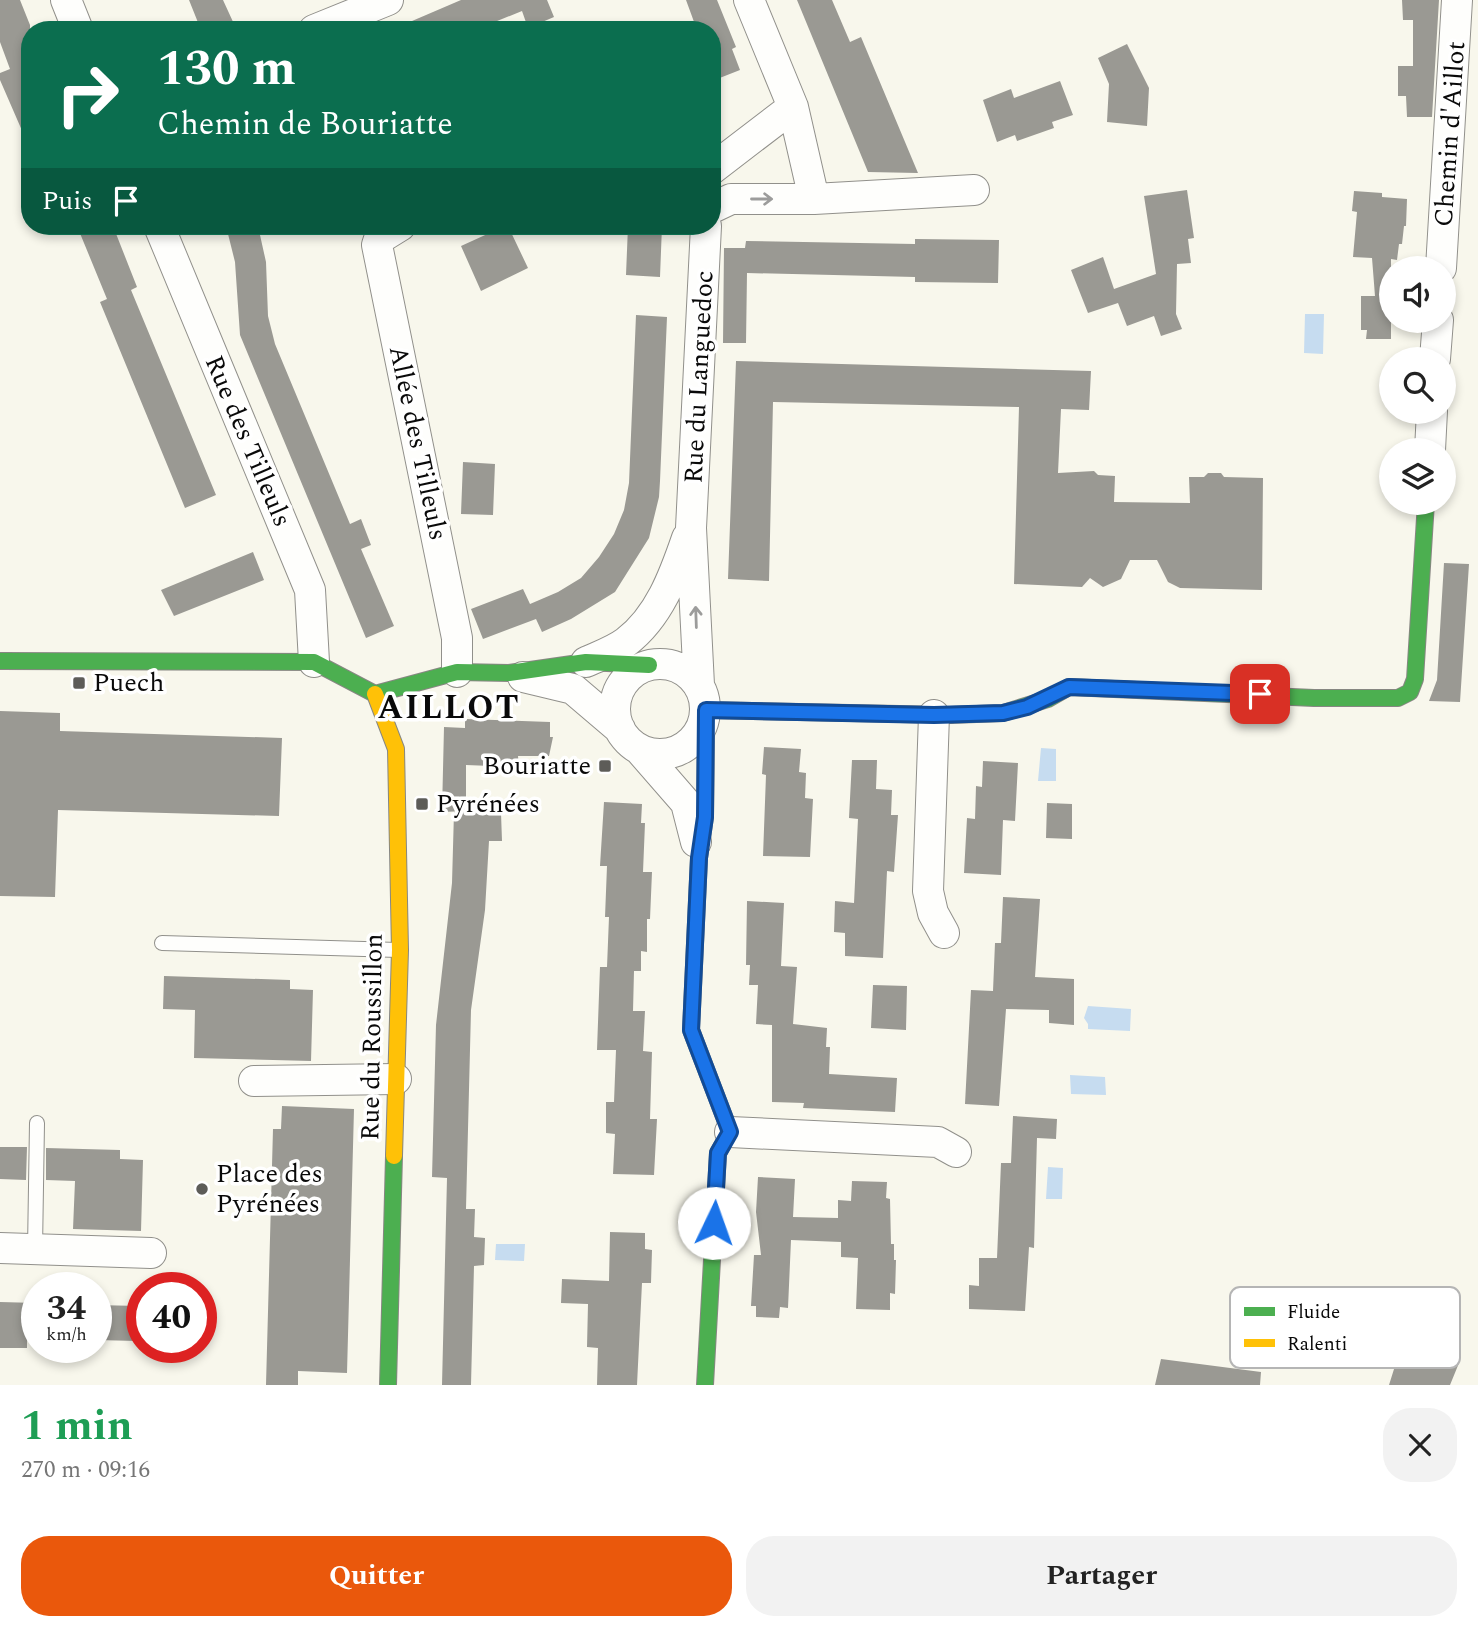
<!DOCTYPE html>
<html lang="fr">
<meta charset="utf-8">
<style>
:root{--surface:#fff;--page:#f2f2f2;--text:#222;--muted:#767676;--accent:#ea580c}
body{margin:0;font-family:Spectral,serif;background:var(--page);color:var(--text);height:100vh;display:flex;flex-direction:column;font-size:26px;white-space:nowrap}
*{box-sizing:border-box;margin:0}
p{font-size:23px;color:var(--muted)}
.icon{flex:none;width:38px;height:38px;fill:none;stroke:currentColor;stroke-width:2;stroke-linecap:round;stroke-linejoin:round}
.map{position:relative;height:1385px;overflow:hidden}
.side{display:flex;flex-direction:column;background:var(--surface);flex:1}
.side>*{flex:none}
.banner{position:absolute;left:21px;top:21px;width:700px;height:214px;border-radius:28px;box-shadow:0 4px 10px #0003;background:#0b6e4f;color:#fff;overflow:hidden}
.controls{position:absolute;left:1379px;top:256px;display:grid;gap:14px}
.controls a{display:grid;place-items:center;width:77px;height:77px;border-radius:50%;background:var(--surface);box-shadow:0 4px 10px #0003;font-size:35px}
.speed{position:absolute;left:21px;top:1272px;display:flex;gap:14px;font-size:35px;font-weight:700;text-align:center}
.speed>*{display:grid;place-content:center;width:91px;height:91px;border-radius:50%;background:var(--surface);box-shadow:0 4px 10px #0003;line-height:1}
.speed small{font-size:18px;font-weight:400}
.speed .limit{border:10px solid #d22;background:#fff;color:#111}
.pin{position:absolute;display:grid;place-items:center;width:60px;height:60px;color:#fff;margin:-30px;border-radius:14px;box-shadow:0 4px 10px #0006}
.me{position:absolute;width:77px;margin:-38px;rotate:3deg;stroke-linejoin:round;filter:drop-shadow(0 0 5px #0008)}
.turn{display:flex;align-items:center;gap:24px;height:147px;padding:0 21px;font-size:32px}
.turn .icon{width:91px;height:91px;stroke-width:2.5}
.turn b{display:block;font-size:49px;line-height:60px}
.then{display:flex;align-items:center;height:66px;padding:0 21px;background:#0003;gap:14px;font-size:26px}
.round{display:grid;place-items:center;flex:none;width:74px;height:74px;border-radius:28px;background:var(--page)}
.summary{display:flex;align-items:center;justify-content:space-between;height:119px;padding:0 21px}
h1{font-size:42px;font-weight:700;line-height:52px;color:#1e9e55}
.cta{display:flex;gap:14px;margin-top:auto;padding:14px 21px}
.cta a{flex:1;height:80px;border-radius:28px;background:var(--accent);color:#fff;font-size:28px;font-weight:700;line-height:80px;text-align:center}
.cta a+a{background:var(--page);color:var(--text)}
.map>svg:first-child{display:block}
.water{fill:#c6dcf0}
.building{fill:#9a9993}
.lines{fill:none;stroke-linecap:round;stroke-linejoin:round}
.lane-casing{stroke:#91908b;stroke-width:16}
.street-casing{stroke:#91908b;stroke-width:32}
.fast-casing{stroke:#878782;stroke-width:18}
.slow-casing{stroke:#878782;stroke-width:18}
.lane{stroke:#fefefc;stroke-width:14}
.street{stroke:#fefefc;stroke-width:30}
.fast{stroke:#4caf50;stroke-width:16}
.slow{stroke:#ffc107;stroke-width:16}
.oneway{stroke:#9c9c9b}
.route-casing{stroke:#114b97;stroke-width:18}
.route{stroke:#1a73e8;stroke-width:12}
.poi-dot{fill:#5d5c58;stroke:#fff;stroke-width:2.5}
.labels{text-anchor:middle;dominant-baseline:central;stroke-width:7;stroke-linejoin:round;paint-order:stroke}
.street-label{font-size:26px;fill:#090909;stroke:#fff}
.poi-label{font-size:26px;fill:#090909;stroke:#fff;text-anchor:start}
.district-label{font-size:33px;font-weight:bold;letter-spacing:2px;fill:#090909;stroke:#fff}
.key{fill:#fff;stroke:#b5b5b5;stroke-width:2}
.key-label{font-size:19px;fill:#090909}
</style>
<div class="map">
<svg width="1478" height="1385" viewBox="0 0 1478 1385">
<rect width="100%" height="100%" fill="#f8f7ec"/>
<path class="water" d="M 1305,314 L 1324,314 L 1323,354 L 1304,353 Z
M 1041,748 L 1056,749 L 1056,781 L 1038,781 Z
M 1088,1006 L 1131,1009 L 1130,1031 L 1088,1029 L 1088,1024 L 1084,1018 Z
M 1070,1075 L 1105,1077 L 1106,1095 L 1071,1094 Z
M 1048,1167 L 1063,1168 L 1062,1199 L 1046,1199 Z
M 496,1244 L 525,1244 L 524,1261 L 495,1260 Z"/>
<path class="building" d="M 0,0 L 20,0 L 30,25 L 30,149 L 0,80 L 0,73 L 10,69 L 0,42 Z
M 189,0 L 223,0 L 234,24 L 221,30 L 201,30 Z
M 461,0 L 547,0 L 554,17 L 528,28 L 522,11 L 475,30 L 391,30 Z
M 686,0 L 717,0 L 736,47 L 732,49 L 740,70 L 712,81 L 712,30 L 697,30 Z
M 797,0 L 832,0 L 850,42 L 861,37 L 918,173 L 868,172 Z
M 1402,0 L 1439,0 L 1432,117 L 1407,117 L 1406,96 L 1398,96 L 1398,66 L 1413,66 L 1413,20 L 1403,20 Z
M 1127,44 L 1149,88 L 1147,126 L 1107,122 L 1109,84 L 1098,58 Z
M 1060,81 L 1073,115 L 1052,122 L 1054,128 L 1017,141 L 1015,135 L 997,142 L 983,100 L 1011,89 L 1014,98 Z
M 1187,190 L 1194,238 L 1188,239 L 1191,263 L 1177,264 L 1176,314 L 1182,329 L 1161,336 L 1154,316 L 1127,326 L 1118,303 L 1088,313 L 1071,270 L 1103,257 L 1114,289 L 1156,274 L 1144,196 Z
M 1354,191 L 1382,193 L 1382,197 L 1407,199 L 1406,226 L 1404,226 L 1402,244 L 1399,244 L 1397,260 L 1391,259 L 1391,339 L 1366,339 L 1367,330 L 1361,330 L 1361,296 L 1375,296 L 1372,258 L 1353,257 L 1357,212 L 1352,211 Z
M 77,226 L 113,226 L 137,287 L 131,290 L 216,495 L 185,508 L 100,302 L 107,299 Z
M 226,226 L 258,226 L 266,262 L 268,316 L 275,344 L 350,524 L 361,519 L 371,545 L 361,549 L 394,626 L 366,638 L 240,335 L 235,262 Z
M 505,226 L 508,226 L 528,268 L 481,291 L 461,246 Z
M 628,226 L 662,226 L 660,277 L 626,275 Z
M 915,239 L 999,240 L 998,283 L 915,282 L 915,277 L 747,273 L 746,343 L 723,343 L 724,248 L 745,248 L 746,241 L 915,244 Z
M 636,315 L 667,317 L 660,481 L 659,497 L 649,538 L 615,592 L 571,619 L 542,632 L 536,619 L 483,639 L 471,609 L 523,589 L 530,604 L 558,592 L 581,578 L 599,557 L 614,534 L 624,510 L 629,483 Z
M 736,361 L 1091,371 L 1089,410 L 1061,409 L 1058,473 L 1094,471 L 1098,475 L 1115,476 L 1114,502 L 1190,503 L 1189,477 L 1204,477 L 1208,473 L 1221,473 L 1224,477 L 1263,478 L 1262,590 L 1180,588 L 1168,582 L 1157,560 L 1130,560 L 1121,579 L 1103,587 L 1090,578 L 1082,587 L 1014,584 L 1019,407 L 773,402 L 769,581 L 728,579 Z
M 463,462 L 495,464 L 493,515 L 461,514 Z
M 253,552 L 264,580 L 174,616 L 161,590 Z
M 1444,563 L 1469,564 L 1460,702 L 1429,701 L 1437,680 Z
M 0,711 L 60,713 L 60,731 L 282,738 L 279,816 L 58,810 L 55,897 L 0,896 Z
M 465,719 L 550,722 L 550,737 L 553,737 L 549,756 L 518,756 L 519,767 L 466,765 L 466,811 L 442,812 L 444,727 L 465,728 Z
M 764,747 L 801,749 L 799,772 L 806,773 L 805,798 L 813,799 L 810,857 L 763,856 L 766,775 L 762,774 Z
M 852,760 L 877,760 L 876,789 L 892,790 L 891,815 L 898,815 L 894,872 L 887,871 L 883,958 L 845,956 L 845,933 L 834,932 L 835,901 L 854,903 L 858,819 L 849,818 Z
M 983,761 L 1018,763 L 1015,821 L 1003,820 L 1001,875 L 964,873 L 967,818 L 975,819 L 976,786 L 982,787 Z
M 604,802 L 642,804 L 641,823 L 645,823 L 643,872 L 652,872 L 650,919 L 647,919 L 647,952 L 641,951 L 641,971 L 634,971 L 633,1011 L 645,1011 L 643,1051 L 652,1052 L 650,1119 L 657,1119 L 654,1175 L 613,1174 L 615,1134 L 606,1133 L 606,1102 L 614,1102 L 616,1050 L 597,1050 L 600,967 L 607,967 L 609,917 L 605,917 L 607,866 L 600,866 Z
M 1047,803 L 1072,804 L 1072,839 L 1046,838 Z
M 454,812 L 501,813 L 502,841 L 489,841 L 485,910 L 471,1010 L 466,1209 L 475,1209 L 474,1237 L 485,1238 L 484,1265 L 474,1266 L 471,1385 L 442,1385 L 447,1178 L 432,1177 L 436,1025 L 452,883 Z
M 1003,897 L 1040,899 L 1035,977 L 1074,979 L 1074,1025 L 1049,1023 L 1049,1010 L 1006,1009 L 999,1106 L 965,1104 L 971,990 L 993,991 L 995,943 L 1001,943 Z
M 747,901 L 784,903 L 781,966 L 797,967 L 793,1024 L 827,1028 L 826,1047 L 830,1047 L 829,1074 L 897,1078 L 895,1112 L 803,1108 L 804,1103 L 772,1102 L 772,1025 L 756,1024 L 758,985 L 749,985 L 750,965 L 746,965 Z
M 164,976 L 290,980 L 290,989 L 313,990 L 311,1061 L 194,1058 L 195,1010 L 163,1009 Z
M 873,985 L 907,986 L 906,1030 L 871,1028 Z
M 282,1106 L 354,1109 L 347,1373 L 298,1371 L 298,1385 L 266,1385 L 273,1129 L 281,1129 Z
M 1013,1116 L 1057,1119 L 1056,1139 L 1037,1138 L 1034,1248 L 1029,1247 L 1025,1311 L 969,1309 L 969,1285 L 979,1286 L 979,1258 L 997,1258 L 1001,1163 L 1011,1163 Z
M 0,1147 L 27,1147 L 26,1180 L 0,1179 Z
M 46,1148 L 120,1150 L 120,1159 L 143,1160 L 141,1231 L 73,1229 L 75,1181 L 46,1180 Z
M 758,1177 L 795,1179 L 793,1217 L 838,1218 L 838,1200 L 851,1201 L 852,1181 L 887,1182 L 886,1198 L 890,1199 L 891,1244 L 894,1244 L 894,1260 L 896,1260 L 895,1294 L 890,1293 L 890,1310 L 856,1309 L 858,1258 L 841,1257 L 841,1242 L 791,1240 L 788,1308 L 780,1307 L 779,1318 L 756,1317 L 756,1306 L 751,1306 L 754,1255 L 761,1255 L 756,1212 Z
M 610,1232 L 645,1233 L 645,1249 L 652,1250 L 651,1283 L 642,1283 L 637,1385 L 597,1385 L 598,1348 L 587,1347 L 588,1304 L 561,1303 L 562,1279 L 609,1281 Z
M 0,1302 L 37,1303 L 37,1338 L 27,1338 L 27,1348 L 0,1348 Z
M 96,1305 L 139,1306 L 137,1341 L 96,1340 Z
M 1412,1344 L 1446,1356 L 1450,1362 L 1459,1363 L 1450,1385 L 1389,1385 L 1400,1350 Z
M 1161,1359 L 1261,1372 L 1260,1385 L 1155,1385 Z"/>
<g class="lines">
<defs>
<path id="lane" d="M 162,943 L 398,950
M 35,1249 L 37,1123"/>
<path id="street" d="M 66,0 L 78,30
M 749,0 L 793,107 L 814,199
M 314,30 L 388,0
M 712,169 L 793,107
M 712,208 L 731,199 L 814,199 L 974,190
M 159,226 L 310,590 L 314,662
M 400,226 L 379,239 L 377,245 L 457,638 L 457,672
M 1441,268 L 1457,0
M 1435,359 L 1438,320
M 1430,450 L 1432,411
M 586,662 C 599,656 614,651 626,642 C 659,617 674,576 687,538
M615 709a45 45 0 1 1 90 0a45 45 0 1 1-90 0Z
M 523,677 L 573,689 L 620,729
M 699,685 L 691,528 L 706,226
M 934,715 L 928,891 L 933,913 L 944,933
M 639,749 L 686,803 L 696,842
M 254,1081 L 396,1079
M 730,1132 L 938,1142 L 956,1152
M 0,1248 L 151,1253"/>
<path id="fast" d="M 0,661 L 314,662 L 375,694 L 457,672 L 509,673 L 586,662 L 649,665
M 950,715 L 1003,713 L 1048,699 L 1069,687 L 1314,698 L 1398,698 L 1410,692 L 1415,679 L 1426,502
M 388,1385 L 394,1156
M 705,1385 L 718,1153 L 730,1132 L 691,1030 L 699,858 L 705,817 L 706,727"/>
<path id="slow" d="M 375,694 L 396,749 L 400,950 L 394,1156
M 706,727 L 706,710 L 950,715"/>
</defs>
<use href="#lane" class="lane-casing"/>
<use href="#street" class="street-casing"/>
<use href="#fast" class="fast-casing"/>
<use href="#slow" class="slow-casing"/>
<use href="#lane" class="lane"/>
<use href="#street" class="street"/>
<use href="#fast" class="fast"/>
<use href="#slow" class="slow"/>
</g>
<defs><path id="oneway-shaft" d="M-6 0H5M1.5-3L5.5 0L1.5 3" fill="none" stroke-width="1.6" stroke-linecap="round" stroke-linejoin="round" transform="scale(1.75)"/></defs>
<g class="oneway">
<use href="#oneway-shaft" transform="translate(762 199)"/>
<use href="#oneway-shaft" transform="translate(696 617) rotate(-92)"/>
</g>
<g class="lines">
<defs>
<path id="route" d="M 714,1223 L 718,1153 L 730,1132 L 691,1030 L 699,858 L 705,817 L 706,710 L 934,715 L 1003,713 L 1027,707 L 1069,687 L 1260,694"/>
</defs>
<use href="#route" class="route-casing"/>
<use href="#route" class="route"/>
</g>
<g class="poi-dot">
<rect x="72" y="676" width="14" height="14" rx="3.5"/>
<rect x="598" y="759" width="14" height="14" rx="3.5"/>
<rect x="415" y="797" width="14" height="14" rx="3.5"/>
<circle cx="202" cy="1189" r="7"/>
</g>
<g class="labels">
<g class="street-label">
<text transform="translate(1450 134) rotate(-86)">Chemin d'Aillot</text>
<text transform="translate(699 377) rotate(-87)">Rue du Languedoc</text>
<text transform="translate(248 441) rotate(67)">Rue des Tilleuls</text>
<text transform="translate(418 443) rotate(78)">Allée des Tilleuls</text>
<text transform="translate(372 1037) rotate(-89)">Rue du Roussillon</text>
</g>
<g class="poi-label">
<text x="93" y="683">Puech</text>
<text x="591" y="766" text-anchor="end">Bouriatte</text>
<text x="436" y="804">Pyrénées</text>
<text x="216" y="1174">Place des<tspan x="216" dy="30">Pyrénées</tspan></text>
</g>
<g class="district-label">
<text x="449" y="708">AILLOT</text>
</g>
</g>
<rect x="1230" y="1287" width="230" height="81" rx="10" class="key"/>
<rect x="1244" y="1307" width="31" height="9" fill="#4caf50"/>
<rect x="1244" y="1339" width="31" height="8" fill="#ffc107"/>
<g class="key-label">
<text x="1287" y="1318">Fluide</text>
<text x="1287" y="1350">Ralenti</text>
</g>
</svg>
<div class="controls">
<a><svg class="icon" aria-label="sound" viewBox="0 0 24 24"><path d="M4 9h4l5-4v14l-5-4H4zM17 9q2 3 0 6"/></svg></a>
<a><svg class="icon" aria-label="search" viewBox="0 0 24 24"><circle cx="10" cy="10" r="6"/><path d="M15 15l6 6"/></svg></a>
<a><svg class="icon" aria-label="layers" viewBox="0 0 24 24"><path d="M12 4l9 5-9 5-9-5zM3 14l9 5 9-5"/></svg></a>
</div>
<div class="speed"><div>34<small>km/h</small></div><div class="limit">40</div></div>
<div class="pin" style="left:1260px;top:694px;background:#d93025"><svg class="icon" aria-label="arrive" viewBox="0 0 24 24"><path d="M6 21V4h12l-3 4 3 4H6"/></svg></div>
<svg class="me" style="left:714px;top:1223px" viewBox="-20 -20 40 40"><circle r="19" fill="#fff"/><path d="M0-13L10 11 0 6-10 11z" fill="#1a73e8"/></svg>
<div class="banner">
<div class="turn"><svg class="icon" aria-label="right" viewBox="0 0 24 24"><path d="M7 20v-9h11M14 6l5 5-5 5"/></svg><div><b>130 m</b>Chemin de Bouriatte</div></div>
<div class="then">Puis<svg class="icon" aria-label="arrive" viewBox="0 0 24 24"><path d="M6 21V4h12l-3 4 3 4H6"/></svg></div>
</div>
</div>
<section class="side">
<div class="summary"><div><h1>1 min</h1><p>270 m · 09:16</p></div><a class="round"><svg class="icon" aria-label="close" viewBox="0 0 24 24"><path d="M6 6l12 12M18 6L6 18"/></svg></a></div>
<div class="cta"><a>Quitter</a><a>Partager</a></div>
</section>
